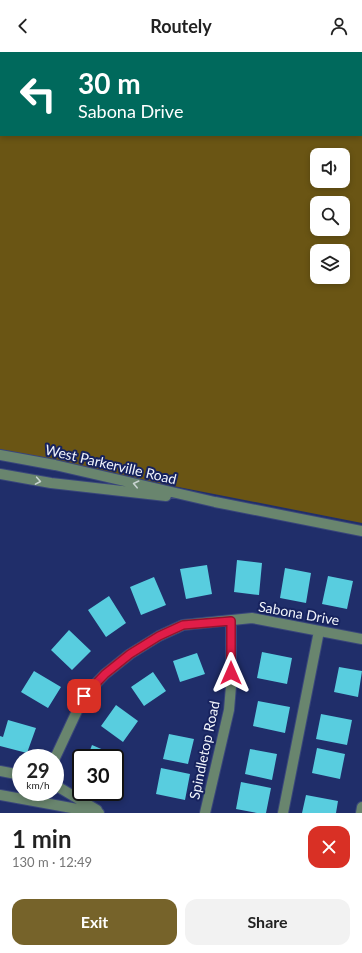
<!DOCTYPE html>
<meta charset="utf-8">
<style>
:root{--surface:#fff;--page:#f2f2f2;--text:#222;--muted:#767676;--accent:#76632a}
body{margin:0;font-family:Lato,sans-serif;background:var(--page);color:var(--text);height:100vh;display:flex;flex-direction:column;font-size:15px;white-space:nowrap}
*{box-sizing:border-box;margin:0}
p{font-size:13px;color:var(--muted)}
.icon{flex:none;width:22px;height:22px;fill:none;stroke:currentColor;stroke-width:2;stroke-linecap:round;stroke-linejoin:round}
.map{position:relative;height:761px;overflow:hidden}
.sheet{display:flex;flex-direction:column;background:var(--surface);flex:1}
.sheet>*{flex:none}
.top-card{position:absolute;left:0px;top:0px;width:362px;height:84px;box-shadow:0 2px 6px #0003;background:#00695c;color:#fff;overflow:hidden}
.buttons{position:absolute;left:310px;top:96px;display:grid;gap:8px}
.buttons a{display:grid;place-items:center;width:40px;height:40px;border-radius:8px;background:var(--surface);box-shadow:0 2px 6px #0003;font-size:20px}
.speed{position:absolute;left:12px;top:697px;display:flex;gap:8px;font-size:20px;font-weight:700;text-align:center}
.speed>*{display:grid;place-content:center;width:52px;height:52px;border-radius:50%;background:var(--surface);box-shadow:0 2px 6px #0003;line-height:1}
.speed small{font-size:10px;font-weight:400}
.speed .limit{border:2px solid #111;border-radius:6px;background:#fff;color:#111}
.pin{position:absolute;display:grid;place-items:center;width:34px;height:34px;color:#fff;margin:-17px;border-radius:8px;box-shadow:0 2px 6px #0006}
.me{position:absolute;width:44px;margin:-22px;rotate:0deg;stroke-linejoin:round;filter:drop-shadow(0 0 3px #0008)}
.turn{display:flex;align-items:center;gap:14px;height:84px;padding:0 12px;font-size:18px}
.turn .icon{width:52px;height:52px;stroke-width:2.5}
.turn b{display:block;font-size:28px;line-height:34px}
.round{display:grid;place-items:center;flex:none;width:42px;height:42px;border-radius:12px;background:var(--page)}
.head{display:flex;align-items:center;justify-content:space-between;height:68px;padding:0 12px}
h1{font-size:24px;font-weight:700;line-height:30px}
.button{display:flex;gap:8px;margin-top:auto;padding:8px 12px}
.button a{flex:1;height:46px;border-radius:12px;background:var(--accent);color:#fff;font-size:16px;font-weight:700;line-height:46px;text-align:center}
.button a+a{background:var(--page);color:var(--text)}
header{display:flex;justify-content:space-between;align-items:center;height:52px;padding:0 12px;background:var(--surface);font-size:18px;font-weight:700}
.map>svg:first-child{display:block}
.green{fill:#6a5514;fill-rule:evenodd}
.building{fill:#58cddf}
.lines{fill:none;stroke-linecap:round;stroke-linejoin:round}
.minor-casing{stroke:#39467b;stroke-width:12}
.minor{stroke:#69856e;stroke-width:10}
.oneway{stroke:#c8d3d1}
.route-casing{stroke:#92132f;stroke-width:10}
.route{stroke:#e11d48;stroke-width:7}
.labels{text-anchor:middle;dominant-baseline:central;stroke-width:4;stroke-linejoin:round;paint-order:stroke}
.street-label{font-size:14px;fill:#f1f4fb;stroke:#17235e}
</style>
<header><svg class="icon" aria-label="back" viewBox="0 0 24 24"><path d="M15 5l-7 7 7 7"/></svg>Routely<svg class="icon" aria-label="person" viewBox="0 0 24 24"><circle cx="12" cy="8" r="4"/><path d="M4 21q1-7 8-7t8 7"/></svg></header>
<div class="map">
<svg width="362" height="761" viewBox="0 0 362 761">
<rect width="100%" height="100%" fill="#202e6a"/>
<path class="green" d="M 53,0 L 362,0 L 362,471 L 0,400 L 0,8 L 1,83 L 361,83 L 361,1 L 53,1 ZM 317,103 L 343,103 L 343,129 L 317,129 ZM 317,151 L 343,151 L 343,177 L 317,177 ZM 317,199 L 343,199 L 343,225 L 317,225 Z"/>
<path class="building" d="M 237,508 L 262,511 L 259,543 L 234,540 Z
M 207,513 L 212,542 L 186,547 L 180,517 Z
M 285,516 L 311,521 L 306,551 L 280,546 Z
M 328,524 L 353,529 L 347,557 L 322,552 Z
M 154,525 L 166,553 L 141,563 L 130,535 Z
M 109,544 L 126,571 L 106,585 L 88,558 Z
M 69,578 L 91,599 L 72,618 L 51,598 Z
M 262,600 L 292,606 L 287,632 L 257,626 Z
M 197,601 L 205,622 L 180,630 L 173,609 Z
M 339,615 L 362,619 L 358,645 L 334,640 Z
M 34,619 L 61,635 L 48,656 L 21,640 Z
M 153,620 L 166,639 L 144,654 L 131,635 Z
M 258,649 L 290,655 L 285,681 L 253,674 Z
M 116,653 L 138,669 L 123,690 L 101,674 Z
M 321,662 L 352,668 L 347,693 L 316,687 Z
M 8,668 L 36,676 L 27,701 L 0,694 L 0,684 L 3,685 Z
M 169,682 L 194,687 L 188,712 L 163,707 Z
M 92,693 L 120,705 L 115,716 L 115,706 L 87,706 Z
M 317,696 L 345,702 L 340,727 L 312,721 Z
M 250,697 L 277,702 L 272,728 L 245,722 Z
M 161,716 L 190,722 L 185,748 L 156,742 Z
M 241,730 L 271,736 L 266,761 L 257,761 L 236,757 Z
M 306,743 L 338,749 L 336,761 L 302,761 Z"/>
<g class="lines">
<defs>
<path id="minor" d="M 0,403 L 55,413 L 215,450 L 362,479
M 0,422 L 51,431 L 166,444
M 55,706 L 84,644 L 105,622 L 130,602 L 159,584 L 183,573 L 252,566 L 362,587
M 0,719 L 21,723
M 55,733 L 97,758
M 0,743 L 99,761
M 205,761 L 229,658 L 231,634 L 231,569
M 283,761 L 319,579
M 361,761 L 362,755"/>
</defs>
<use href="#minor" class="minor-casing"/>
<use href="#minor" class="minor"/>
</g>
<defs><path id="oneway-chevron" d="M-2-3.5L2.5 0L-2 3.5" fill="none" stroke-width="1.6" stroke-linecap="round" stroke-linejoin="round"/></defs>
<g class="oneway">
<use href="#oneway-chevron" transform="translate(38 429) rotate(10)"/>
<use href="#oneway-chevron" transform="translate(136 432) rotate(-167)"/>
</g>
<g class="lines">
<defs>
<path id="route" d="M 84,644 L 105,622 L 130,602 L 159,584 L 183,573 L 231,569 L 231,621"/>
</defs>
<use href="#route" class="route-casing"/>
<use href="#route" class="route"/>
</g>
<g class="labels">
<g class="street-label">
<text transform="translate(111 412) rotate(13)">West Parkerville Road</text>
<text transform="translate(299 561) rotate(10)">Sabona Drive</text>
<text transform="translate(204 698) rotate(-78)">Spindletop Road</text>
</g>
</g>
</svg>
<div class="buttons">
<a><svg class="icon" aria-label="sound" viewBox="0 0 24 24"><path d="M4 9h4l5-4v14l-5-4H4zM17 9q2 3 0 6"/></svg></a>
<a><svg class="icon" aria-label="search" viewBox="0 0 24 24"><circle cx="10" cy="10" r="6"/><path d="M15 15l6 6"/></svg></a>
<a><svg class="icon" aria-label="layers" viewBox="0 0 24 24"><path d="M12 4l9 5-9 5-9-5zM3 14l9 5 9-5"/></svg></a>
</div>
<div class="speed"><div>29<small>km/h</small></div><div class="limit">30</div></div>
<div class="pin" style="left:84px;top:644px;background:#d93025"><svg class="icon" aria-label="arrive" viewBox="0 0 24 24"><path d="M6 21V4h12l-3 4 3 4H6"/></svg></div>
<svg class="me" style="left:231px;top:621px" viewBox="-20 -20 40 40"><path d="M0-17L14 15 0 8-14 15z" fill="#e11d48" stroke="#fff" stroke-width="4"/></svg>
<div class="top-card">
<div class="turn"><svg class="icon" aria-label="left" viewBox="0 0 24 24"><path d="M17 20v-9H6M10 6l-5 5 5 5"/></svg><div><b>30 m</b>Sabona Drive</div></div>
</div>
</div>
<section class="sheet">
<div class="head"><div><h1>1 min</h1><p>130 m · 12:49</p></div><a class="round" style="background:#d93025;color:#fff"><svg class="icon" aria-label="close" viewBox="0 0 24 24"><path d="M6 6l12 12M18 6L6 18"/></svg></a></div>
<div class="button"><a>Exit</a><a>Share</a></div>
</section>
